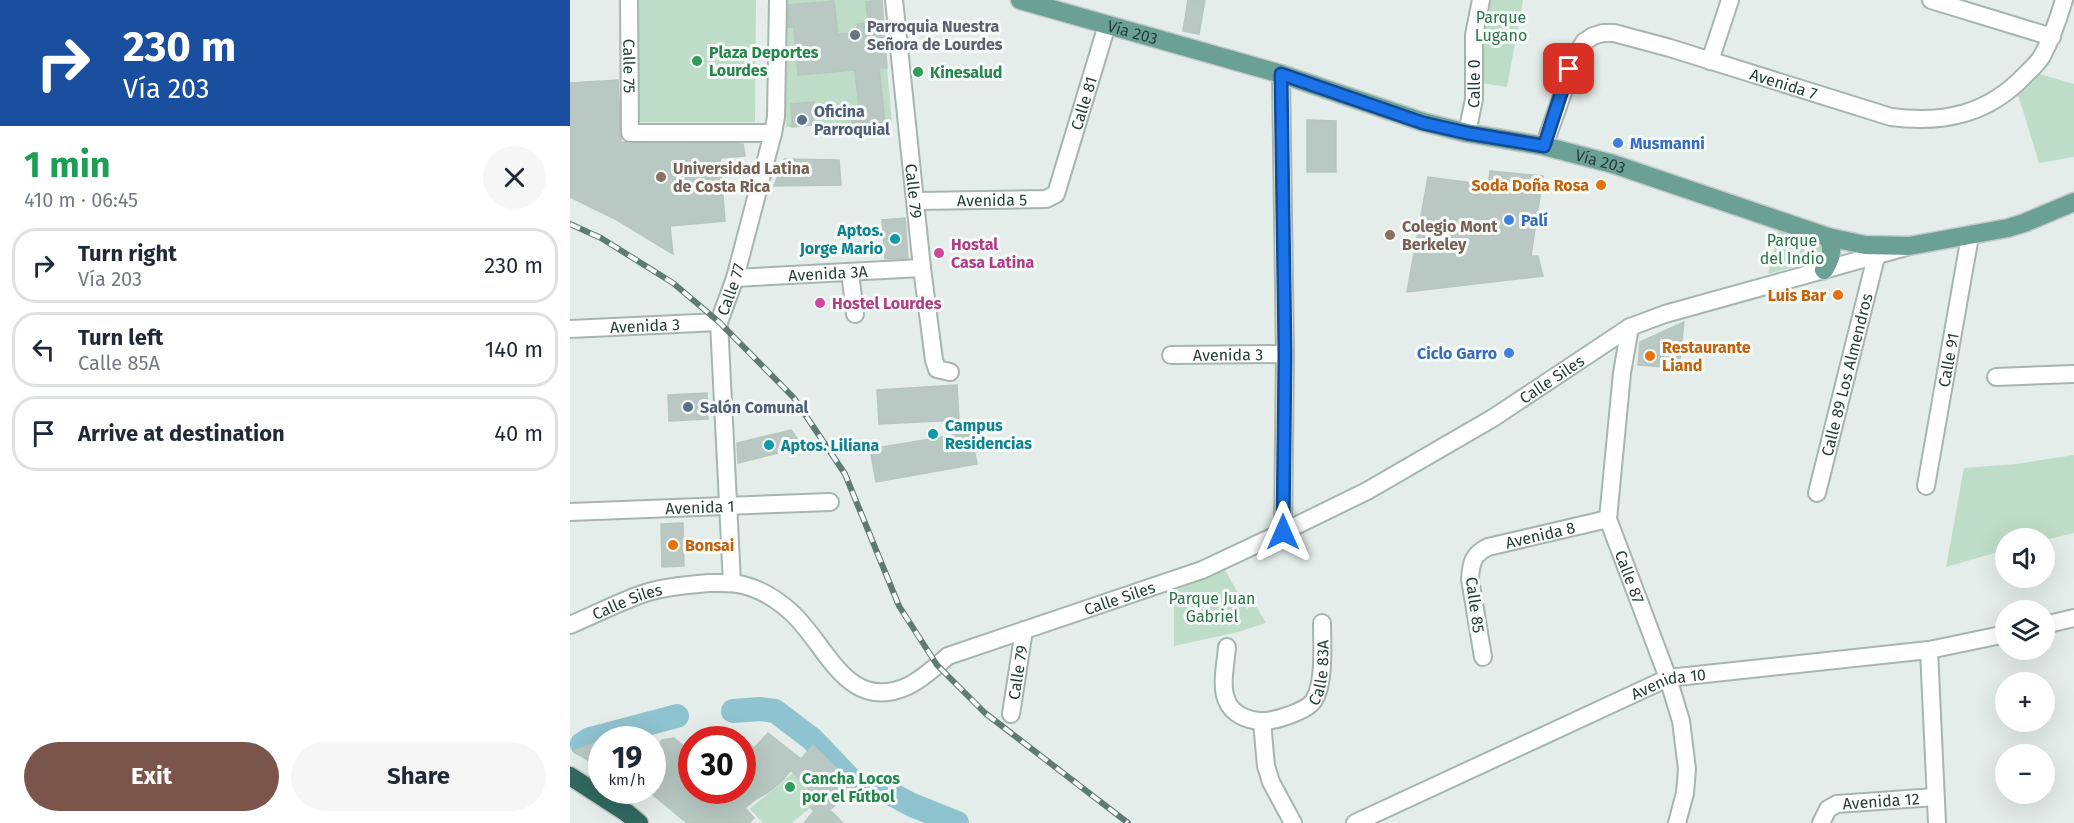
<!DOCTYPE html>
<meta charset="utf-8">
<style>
:root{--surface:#fff;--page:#f6f6f7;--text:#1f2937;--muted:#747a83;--line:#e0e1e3;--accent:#7b554b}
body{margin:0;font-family:"Fira Sans",sans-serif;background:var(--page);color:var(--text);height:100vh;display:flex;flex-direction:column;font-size:22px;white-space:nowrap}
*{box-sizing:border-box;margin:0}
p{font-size:20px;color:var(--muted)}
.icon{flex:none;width:33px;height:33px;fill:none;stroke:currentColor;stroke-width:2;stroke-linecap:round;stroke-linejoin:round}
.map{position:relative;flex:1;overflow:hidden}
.side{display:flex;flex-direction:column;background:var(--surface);width:570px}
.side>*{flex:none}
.hud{background:#1a4fa0;color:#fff;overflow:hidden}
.fabs{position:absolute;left:1425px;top:528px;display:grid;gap:12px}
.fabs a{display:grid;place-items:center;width:60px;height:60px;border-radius:50%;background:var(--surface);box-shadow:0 6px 24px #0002;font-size:30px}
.speed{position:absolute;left:18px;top:726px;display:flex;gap:12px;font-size:30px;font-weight:700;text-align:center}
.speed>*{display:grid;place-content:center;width:78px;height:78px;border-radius:50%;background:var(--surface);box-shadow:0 6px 24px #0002;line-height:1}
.speed small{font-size:15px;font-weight:400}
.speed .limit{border:9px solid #d22;background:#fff;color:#111}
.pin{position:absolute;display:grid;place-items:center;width:51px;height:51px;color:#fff;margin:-26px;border-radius:12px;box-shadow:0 3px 9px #0006}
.me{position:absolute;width:66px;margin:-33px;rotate:0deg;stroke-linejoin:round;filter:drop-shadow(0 0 4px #0008)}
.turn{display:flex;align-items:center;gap:21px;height:126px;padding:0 24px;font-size:27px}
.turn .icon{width:78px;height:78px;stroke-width:2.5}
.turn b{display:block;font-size:42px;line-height:51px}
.round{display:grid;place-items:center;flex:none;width:63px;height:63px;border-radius:32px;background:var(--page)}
.overview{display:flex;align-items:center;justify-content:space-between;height:102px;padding:0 24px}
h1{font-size:36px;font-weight:700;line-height:45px;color:#1e9e55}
.primary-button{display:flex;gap:12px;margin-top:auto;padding:12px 24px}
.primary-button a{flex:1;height:69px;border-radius:36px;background:var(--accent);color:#fff;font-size:24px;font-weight:700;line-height:69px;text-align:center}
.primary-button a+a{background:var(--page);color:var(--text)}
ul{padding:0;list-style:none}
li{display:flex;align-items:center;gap:18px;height:75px;margin:0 12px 9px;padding:0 12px;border:3px solid var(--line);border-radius:24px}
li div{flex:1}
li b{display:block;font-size:22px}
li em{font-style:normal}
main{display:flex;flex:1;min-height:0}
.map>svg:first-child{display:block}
.green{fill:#beddc8;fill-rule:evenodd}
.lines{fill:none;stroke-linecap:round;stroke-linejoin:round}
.river{stroke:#8fc3cf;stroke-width:24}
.building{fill:#b9c8c2;stroke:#b7c6c0;stroke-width:1.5}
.minor-casing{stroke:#a7b5b0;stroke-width:20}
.major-casing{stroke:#c2c9c7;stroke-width:21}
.highway-casing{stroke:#c2c9c7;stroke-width:21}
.minor{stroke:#fff;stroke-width:16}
.major{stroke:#6ba094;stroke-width:18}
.highway{stroke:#31695f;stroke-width:18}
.rail-casing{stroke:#5f7973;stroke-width:6}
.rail{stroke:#f5f9f7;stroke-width:4;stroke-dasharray:11;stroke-linecap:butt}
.route-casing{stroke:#114b97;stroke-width:15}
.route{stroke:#1a73e8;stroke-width:10}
.worship-dot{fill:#6b7280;stroke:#f5f9f7;stroke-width:2}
.leisure-dot{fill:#2e9e5b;stroke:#f5f9f7;stroke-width:2}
.service-dot{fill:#5c6f8a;stroke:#f5f9f7;stroke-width:2}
.shop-dot{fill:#3f7fe0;stroke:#f5f9f7;stroke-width:2}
.education-dot{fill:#8d6e63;stroke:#f5f9f7;stroke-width:2}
.food-dot{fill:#e8710a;stroke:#f5f9f7;stroke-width:2}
.culture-dot{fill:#0f9aa8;stroke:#f5f9f7;stroke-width:2}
.hotel-dot{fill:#d1479c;stroke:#f5f9f7;stroke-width:2}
.labels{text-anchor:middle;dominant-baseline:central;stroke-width:6;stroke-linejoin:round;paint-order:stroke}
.park-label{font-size:16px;fill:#30734c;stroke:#f5f9f7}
.worship-label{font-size:16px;font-weight:bold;fill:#5b616d;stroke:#f5f9f7;text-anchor:start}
.street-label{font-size:16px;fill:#243e38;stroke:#f5f9f7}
.leisure-label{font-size:16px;font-weight:bold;fill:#27864d;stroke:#f5f9f7;text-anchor:start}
.service-label{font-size:16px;font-weight:bold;fill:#4e5e75;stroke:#f5f9f7;text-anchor:start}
.shop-label{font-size:16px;font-weight:bold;fill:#366cbe;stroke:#f5f9f7;text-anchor:start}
.education-label{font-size:16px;font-weight:bold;fill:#785e54;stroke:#f5f9f7;text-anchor:start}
.food-label{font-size:16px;font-weight:bold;fill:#c56008;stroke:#f5f9f7;text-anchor:end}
.culture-label{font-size:16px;font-weight:bold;fill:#0d838f;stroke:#f5f9f7;text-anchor:start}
.hotel-label{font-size:16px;font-weight:bold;fill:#b23c85;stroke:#f5f9f7;text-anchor:start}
</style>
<main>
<section class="side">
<div class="hud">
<div class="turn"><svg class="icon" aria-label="right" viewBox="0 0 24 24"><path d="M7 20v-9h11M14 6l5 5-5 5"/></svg><div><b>230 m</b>Vía 203</div></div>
</div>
<div class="overview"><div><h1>1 min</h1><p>410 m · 06:45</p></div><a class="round"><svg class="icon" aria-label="close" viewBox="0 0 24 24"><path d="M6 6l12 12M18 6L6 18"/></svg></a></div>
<ul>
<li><svg class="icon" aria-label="right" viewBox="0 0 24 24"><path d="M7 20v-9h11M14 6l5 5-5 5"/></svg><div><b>Turn right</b><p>Vía 203</p></div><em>230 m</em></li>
<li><svg class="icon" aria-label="left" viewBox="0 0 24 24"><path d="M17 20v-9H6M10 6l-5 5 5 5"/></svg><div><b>Turn left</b><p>Calle 85A</p></div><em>140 m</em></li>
<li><svg class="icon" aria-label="arrive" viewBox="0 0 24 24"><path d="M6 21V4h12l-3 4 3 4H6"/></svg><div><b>Arrive at destination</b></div><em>40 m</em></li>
</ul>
<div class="primary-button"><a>Exit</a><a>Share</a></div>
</section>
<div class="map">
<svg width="1504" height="823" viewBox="0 0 1504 823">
<rect width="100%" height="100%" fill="#e4ede9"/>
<path class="green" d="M 69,0 L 186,0 L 185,122 L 69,122 Z
M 212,0 L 312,0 L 296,2 L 298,23 L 288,33 L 225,38 L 228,74 L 317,68 L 322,123 L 243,130 L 243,102 L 221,104 L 222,127 L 216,127 ZM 264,1 L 224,27 L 217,27 L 215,6 Z
M 917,0 L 953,0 L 937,87 L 911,83 L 912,35 Z
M 1466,73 L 1504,84 L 1504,157 L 1469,163 L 1447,91 Z
M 1209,226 L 1259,245 L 1256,258 L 1198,274 Z
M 1504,455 L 1504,533 L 1475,540 L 1436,538 L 1435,550 L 1376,567 L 1394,468 L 1446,464 Z
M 655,570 L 677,609 L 685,604 L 696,623 L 668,632 L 604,646 L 604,591 Z
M 223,773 L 247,802 L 222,823 L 193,823 L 180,809 Z"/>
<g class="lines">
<path class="river" d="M 163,711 L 190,709 L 205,711 L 242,739 L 282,781 L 292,786 L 314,790 L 342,805 L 387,823
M 12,744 L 20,739 L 107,716"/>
</g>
<path class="building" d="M 312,0 L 317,68 L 309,68 L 315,122 L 282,125 L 281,111 L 289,110 L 285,70 L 228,75 L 224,27 L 218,27 L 218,5 L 264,1 L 268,34 L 288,33 L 287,24 L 298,23 L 296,2 Z
M 618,0 L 635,0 L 629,34 L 613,31 Z
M 48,80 L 51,142 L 173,144 L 175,156 L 150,158 L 155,221 L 100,226 L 103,254 L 47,220 L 0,197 L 0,83 Z
M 244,102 L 242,125 L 222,127 L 221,104 Z
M 737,120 L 766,121 L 766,172 L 737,172 Z
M 214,159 L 269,160 L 271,185 L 204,186 Z
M 920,171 L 973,176 L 961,256 L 968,256 L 973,276 L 837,292 L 858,177 L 918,185 Z
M 335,218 L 338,258 L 315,259 L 312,220 Z
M 1114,322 L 1109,368 L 1068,365 L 1070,342 Z
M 387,385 L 389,420 L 309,424 L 307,390 Z
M 137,393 L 138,419 L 99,421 L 98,395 Z
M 221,430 L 233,447 L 168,463 L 167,443 Z
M 401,432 L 407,464 L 306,482 L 300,449 Z
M 113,523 L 114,566 L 92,567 L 91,524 Z
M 198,733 L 231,759 L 243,745 L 284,786 L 260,810 L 273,823 L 234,823 L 244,811 L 241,808 L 249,801 L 221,770 L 212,781 L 197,793 L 186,799 L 175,808 L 184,818 L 179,823 L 117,823 L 82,794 L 82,758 L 92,740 L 104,738 L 122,753 L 122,790 L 172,790 L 172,737 L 184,748 Z
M 32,740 L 32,770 L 4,751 Z"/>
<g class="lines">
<defs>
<g id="minor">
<path id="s1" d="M 59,0 L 60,133 L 203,133"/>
<path id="s2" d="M 324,0 L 352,268 L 364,360 L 367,369 L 380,372"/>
<path d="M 1361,0 L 1482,37"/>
<path d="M 1140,61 L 1160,0"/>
<path d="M 711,74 L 715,354 L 713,532"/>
<path id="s3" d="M 897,133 L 904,99 L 904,35 L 911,0"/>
<path id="s4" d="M 974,146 L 1006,56 L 1014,42 L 1023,36 L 1033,33 L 1044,33 L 1100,48 L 1321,117 C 1374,124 1419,114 1456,74 C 1462,68 1468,63 1472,56 C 1482,38 1488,20 1494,0"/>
<path id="s5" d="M 346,201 L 476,199 L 486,194 L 537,25"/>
<path d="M 280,272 L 285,314"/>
<path id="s6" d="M 165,278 L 352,268"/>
<path id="s7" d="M 1060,327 L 1052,373 L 1038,519 L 1098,678 L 1111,721 L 1117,769 L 1115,793 L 1107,823"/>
<path id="s8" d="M 0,329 L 149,322"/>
<path id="s9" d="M 601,355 L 715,354"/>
<path d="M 1426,377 L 1504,374"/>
<path id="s10" d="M 1356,486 L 1400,236"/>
<path id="s11" d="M 1247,493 L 1306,257"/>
<path id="s12" d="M 0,512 L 260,502"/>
<path id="s13" d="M 162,583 L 149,322 L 165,278 L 203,133 L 206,117 L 208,0"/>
<path id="s14" d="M 0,625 C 24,615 47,603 72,594 C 92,587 117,585 139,583 C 153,583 166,582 180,587 C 195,592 210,602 222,613 C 257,645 277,714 338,686 C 353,679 365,667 378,656 L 632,570 L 713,532 L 797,491 L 923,418 L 1060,327 L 1095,314 L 1336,247"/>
<path d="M 1474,625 L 1504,618"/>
<path id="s15" d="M 657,647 C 656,663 650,686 657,701 C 662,714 677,720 690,721 C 703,722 738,711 744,700 C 755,683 752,642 752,623"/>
<path d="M 1359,650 L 1367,823"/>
<path id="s16" d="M 913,657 L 900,579 C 901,563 903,554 918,547 L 1038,519"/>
<path id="s17" d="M 441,714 L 454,630"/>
<path d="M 692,722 L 696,766 L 701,782 L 723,823"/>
<path id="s18" d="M 785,823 L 1098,678 L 1359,650 L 1436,634"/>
<path id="s19" d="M 1251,823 L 1258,809 L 1267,804 L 1365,797"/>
</g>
<g id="major">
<path id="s20" d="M 450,0 L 711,74 L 853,122 L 897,133 L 974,146 L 1043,164 L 1258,237 L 1295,245 L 1339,246 L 1438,228 L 1454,223 L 1504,202"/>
<path d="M 1254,270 C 1261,258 1264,250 1258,237"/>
</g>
<path id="highway" d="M 0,776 L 57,813 L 69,823"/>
</defs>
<use href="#minor" class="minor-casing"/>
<use href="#major" class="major-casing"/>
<use href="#highway" class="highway-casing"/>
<use href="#minor" class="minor"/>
<use href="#major" class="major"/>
<use href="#highway" class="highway"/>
<defs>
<path id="rail" d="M 0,224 L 31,238 L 103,283 L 149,322 L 224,398 L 275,474 L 329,606 L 367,665 L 415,713 L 558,823"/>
</defs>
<use href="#rail" class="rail-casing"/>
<use href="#rail" class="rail"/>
</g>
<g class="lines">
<defs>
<path id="route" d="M 713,532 L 715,354 L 711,74 L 853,123 L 897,133 L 974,146 L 999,69"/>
</defs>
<use href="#route" class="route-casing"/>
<use href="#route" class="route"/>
</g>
<circle class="worship-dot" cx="285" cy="35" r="6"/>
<g class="leisure-dot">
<circle cx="127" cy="61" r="6"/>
<circle cx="348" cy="72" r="6"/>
<circle cx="220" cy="787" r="6"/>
</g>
<g class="service-dot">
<circle cx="232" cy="120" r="6"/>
<circle cx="118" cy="407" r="6"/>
</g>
<g class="shop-dot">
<circle cx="1048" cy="143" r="6"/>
<circle cx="939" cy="220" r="6"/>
<circle cx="939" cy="353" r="6"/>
</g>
<g class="education-dot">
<circle cx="91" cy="177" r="6"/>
<circle cx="820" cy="235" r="6"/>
</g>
<g class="food-dot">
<circle cx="1031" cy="185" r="6"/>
<circle cx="1268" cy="295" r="6"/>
<circle cx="1080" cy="356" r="6"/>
<circle cx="103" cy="545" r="6"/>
</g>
<g class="culture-dot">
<circle cx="325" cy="239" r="6"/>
<circle cx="363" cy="434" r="6"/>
<circle cx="199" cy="445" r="6"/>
</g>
<g class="hotel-dot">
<circle cx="369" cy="253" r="6"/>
<circle cx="250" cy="303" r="6"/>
</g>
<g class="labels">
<g class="park-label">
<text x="931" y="17">Parque<tspan x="931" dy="18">Lugano</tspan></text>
<text x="1222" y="240">Parque<tspan x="1222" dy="18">del Indio</tspan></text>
<text x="642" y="598">Parque Juan<tspan x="642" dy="18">Gabriel</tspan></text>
</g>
<g class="worship-label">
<text x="297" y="26">Parroquia Nuestra<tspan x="297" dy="18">Señora de Lourdes</tspan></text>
</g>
<g class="street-label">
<text stroke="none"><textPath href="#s20" startOffset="117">Vía 203</textPath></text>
<text stroke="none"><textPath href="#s1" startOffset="66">Calle 75</textPath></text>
<text stroke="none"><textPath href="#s3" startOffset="50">Calle 0</textPath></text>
<text stroke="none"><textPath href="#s4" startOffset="321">Avenida 7</textPath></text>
<text stroke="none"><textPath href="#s5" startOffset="236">Calle 81</textPath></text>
<text stroke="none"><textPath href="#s20" startOffset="603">Vía 203</textPath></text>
<text stroke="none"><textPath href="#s2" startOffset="192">Calle 79</textPath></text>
<text stroke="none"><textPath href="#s5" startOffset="76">Avenida 5</textPath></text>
<text stroke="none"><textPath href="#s6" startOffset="93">Avenida 3A</textPath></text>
<text stroke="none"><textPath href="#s13" startOffset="296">Calle 77</textPath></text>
<text stroke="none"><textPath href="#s8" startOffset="75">Avenida 3</textPath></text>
<text stroke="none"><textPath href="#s9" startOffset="57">Avenida 3</textPath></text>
<text stroke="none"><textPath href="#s10" startOffset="128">Calle 91</textPath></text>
<text stroke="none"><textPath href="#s11" startOffset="122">Calle 89 Los Almendros</textPath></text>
<text stroke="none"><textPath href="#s14" startOffset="1106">Calle Siles</textPath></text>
<text stroke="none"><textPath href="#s12" startOffset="130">Avenida 1</textPath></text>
<text stroke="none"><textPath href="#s16" startOffset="172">Avenida 8</textPath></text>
<text stroke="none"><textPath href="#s7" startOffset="255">Calle 87</textPath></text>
<text stroke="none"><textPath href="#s14" startOffset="620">Calle Siles</textPath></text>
<text stroke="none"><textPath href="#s14" startOffset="62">Calle Siles</textPath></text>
<text transform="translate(905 605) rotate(82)">Calle 85</text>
<text stroke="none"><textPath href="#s15" startOffset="183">Calle 83A</textPath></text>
<text stroke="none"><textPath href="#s17" startOffset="42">Calle 79</textPath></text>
<text stroke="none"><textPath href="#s18" startOffset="344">Avenida 10</textPath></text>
<text stroke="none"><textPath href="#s19" startOffset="70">Avenida 12</textPath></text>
</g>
<g class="leisure-label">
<text x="139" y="52">Plaza Deportes<tspan x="139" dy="18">Lourdes</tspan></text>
<text x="360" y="72">Kinesalud</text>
<text x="232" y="778">Cancha Locos<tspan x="232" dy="18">por el Fútbol</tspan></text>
</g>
<g class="service-label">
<text x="244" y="111">Oficina<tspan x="244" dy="18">Parroquial</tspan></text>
<text x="130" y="407">Salón Comunal</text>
</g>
<g class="shop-label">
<text x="1060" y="143">Musmanni</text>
<text x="951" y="220">Palí</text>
<text x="927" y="353" text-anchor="end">Ciclo Garro</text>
</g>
<g class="education-label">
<text x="103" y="168">Universidad Latina<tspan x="103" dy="18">de Costa Rica</tspan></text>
<text x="832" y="226">Colegio Mont<tspan x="832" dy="18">Berkeley</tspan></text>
</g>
<g class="food-label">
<text x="1019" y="185">Soda Doña Rosa</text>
<text x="1256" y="295">Luis Bar</text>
<text x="1092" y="347" text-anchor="start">Restaurante<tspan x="1092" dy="18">Liand</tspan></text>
<text x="115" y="545" text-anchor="start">Bonsai</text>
</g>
<g class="culture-label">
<text x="313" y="230" text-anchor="end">Aptos.<tspan x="313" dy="18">Jorge Mario</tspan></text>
<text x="375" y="425">Campus<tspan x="375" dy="18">Residencias</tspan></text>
<text x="211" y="445">Aptos. Liliana</text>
</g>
<g class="hotel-label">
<text x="381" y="244">Hostal<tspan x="381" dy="18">Casa Latina</tspan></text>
<text x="262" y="303">Hostel Lourdes</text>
</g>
</g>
</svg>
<div class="fabs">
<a><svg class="icon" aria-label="sound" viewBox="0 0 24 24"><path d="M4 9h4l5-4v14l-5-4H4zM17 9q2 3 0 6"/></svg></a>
<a><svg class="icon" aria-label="layers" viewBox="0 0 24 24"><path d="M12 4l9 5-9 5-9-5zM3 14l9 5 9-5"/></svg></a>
<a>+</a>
<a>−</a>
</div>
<div class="speed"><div>19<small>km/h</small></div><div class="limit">30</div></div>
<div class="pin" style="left:999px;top:69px;background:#d93025"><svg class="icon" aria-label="arrive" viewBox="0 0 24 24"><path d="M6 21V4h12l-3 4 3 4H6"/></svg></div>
<svg class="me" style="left:713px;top:532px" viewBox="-20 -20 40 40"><path d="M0-17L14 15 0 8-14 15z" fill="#1a73e8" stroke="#fff" stroke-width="4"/></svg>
</div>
</main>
